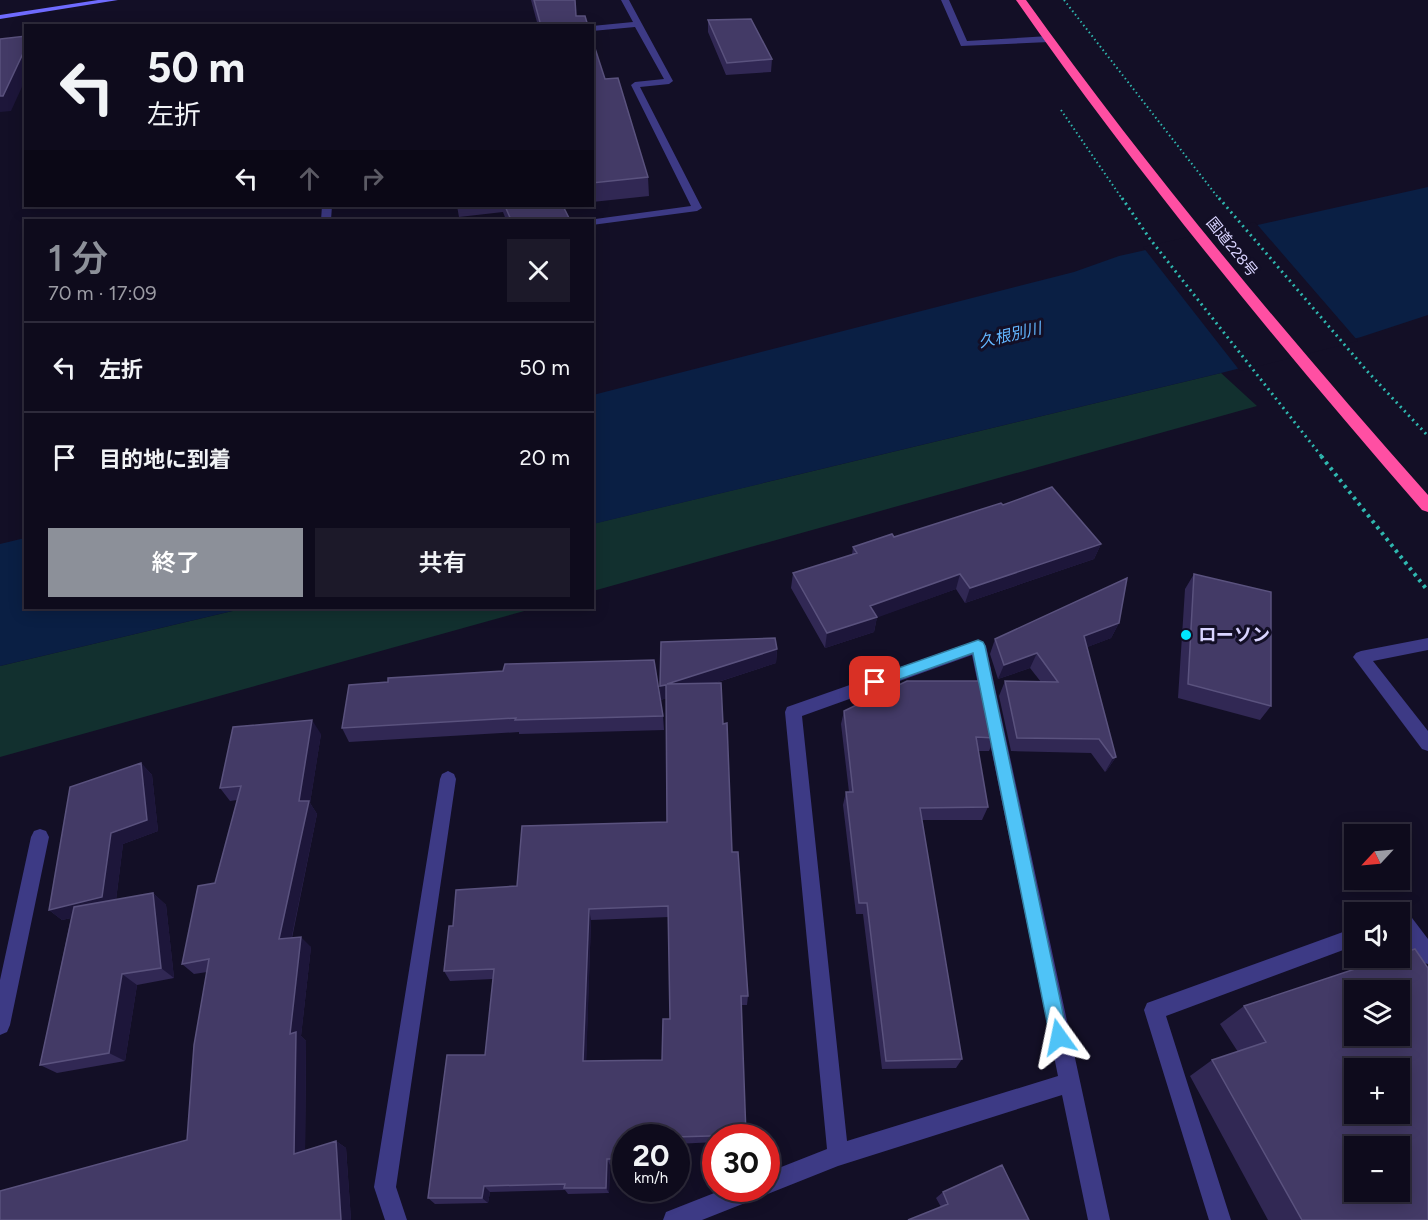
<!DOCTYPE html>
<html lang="ja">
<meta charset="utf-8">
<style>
:root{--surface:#0e0b1c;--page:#1c1929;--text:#f1f3f6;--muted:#9b9ba3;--line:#2e2b3b;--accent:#8c9099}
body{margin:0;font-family:Figtree,"Noto Sans JP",sans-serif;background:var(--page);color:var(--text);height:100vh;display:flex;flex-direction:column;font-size:22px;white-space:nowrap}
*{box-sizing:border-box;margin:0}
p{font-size:20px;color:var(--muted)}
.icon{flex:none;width:33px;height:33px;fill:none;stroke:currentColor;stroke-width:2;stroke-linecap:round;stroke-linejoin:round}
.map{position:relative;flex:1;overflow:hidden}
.side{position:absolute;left:24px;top:219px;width:570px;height:390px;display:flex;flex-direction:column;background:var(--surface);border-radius:0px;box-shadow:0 3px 15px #0003,0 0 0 2px var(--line)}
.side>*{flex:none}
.guide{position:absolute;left:24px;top:24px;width:570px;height:183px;border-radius:0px;box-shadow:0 3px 15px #0003,0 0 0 2px var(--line);background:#0e0b1c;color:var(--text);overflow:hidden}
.needle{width:39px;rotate:244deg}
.buttons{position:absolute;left:1344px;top:824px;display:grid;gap:12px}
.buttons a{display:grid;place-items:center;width:66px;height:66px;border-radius:0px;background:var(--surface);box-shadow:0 3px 15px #0003,0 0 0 2px var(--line);font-size:30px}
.speed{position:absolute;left:612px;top:1124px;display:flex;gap:12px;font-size:30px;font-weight:700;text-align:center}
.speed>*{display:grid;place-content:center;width:78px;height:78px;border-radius:50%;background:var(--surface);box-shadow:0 3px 15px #0003,0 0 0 2px var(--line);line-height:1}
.speed small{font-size:15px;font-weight:400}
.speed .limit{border:9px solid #d22;background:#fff;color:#111}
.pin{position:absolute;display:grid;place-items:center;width:51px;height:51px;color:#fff;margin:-26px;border-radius:12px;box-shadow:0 3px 9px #0006}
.me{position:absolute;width:66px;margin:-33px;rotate:348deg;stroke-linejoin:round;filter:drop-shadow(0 0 4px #0008)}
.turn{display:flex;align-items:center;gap:21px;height:126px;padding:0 24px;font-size:27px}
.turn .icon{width:78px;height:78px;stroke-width:2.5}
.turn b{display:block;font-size:42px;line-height:51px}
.lanes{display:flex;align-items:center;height:57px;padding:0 24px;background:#0003;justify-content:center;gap:30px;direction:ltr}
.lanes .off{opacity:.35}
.round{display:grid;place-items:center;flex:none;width:63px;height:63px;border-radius:0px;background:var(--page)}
.head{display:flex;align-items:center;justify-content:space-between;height:102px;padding:0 24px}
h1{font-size:36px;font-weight:600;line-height:45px;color:var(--accent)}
.primary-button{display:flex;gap:12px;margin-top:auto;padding:12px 24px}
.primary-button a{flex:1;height:69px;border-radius:0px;background:var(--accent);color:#fff;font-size:24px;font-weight:600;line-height:69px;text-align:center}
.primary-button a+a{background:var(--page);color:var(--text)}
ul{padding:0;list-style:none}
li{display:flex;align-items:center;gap:18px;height:90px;padding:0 24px;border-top:2px solid var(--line)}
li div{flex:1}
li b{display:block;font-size:22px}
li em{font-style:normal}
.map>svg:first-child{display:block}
.green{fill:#12302f}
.water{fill:#0a1f44}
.pier{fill:#130f26}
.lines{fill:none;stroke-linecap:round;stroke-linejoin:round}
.path-far2{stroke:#2fb8b0;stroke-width:2;stroke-dasharray:1.5 3;stroke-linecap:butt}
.path-far1{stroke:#2fb8b0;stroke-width:3;stroke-dasharray:2 4;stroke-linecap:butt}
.path{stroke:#2fb8b0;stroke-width:4;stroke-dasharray:3 4.5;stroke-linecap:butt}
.lane{fill:#3d3a85;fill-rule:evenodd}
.street{fill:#3d3a85;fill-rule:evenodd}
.secondary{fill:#6f6bff;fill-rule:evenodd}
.highway{fill:#ff4fa3;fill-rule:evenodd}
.wall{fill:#312854;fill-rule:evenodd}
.shaded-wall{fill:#1d163a}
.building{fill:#433a66;stroke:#5a527e;stroke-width:1.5;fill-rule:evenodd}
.route{fill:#4fc3f7;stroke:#337fa1;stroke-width:1.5}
.poi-dot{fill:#00e5ff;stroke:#130f26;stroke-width:2}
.labels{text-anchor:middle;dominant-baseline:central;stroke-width:6;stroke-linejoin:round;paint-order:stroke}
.far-street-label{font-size:15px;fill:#d9d4ff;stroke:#130f26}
.far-water-label{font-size:16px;font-style:italic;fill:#62b6ff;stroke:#130f26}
.poi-label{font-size:18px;font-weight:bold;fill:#d9d4ff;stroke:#130f26;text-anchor:start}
</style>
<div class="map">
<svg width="1428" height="1220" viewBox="0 0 1428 1220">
<rect width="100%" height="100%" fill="#130f26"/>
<path class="green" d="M 1221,373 L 1257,406 L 593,591 L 592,524 Z
M 245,608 L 535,608 L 0,757 L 0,666 Z"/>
<path class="water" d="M 1428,187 L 1428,315 L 1361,337 L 1221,373 L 593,524 L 593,395 L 1074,272 L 1119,256 Z
M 25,538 L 26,608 L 245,608 L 0,666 L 0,544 Z"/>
<path class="pier" d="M 1255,222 L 1358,341 L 1240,371 L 1143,247 Z"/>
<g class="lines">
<path class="path-far2" d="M 1064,0 L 1220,200
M 1061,110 L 1123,200"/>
<path class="path-far1" d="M 1122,198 L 1150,239 L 1322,457
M 1219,198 L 1367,371 L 1428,436"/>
<path class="path" d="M 1321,456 L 1428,591"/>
<path class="lane" d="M 621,0 L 629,0 L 673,81 L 669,84 L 640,87 L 702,208 L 697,211 L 592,225 L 592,220 L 588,220 L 691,206 L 631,85 L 635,82 L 664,79 L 635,27 L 592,31 L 592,26 L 633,22 Z
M 941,0 L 949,0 L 967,41 L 1049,36 L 1053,39 L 1049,42 L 961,46 Z
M 322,206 L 332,206 L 331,220 L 321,220 Z
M 1428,638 L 1428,650 L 1373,661 L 1428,731 L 1428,751 L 1422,749 L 1353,657 L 1356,653 L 1361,651 Z
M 1402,911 L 1409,914 L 1428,939 L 1428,964 L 1421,962 L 1400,932 L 1399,912 Z
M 1354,928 L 1354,946 L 1166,1016 L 1231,1220 L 1209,1220 L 1144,1010 L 1147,1003 Z"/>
<path class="street" d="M 978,640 L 983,642 L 986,646 L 1110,1220 L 1088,1220 L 1062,1095 L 838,1166 L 702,1220 L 663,1220 L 666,1212 L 727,1188 L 766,1188 L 766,1173 L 827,1149 L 785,712 L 787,707 ZM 972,655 L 1058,1076 L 847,1141 L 802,716 Z
M 448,771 L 454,774 L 456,779 L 396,1187 L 407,1220 L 385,1220 L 374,1187 L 440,779 L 442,774 Z
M 40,829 L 46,831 L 49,837 L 10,1025 L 7,1032 L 0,1035 L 0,980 L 31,837 L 34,831 Z"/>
<path class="secondary" d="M 98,0 L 118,0 L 0,19 L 0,15 Z"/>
<path class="highway" d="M 1016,0 L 1026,0 C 1150,173 1287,336 1428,495 L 1428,512 L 1422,510 C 1280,346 1140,178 1016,0 Z"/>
</g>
<path class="wall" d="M 531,0 L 575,0 L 576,16 L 588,26 L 538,26 Z
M 708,20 L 772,59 L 771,72 L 726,75 L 708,32 Z
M 592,39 L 605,79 L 648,177 L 649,196 L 592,202 Z
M 457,206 L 563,206 L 570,220 L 506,220 L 503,212 L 459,217 Z
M 1003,505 L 1101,544 L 1094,559 L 965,603 L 956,589 L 877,617 L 874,632 L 825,648 L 791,588 L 793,573 L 852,555 L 853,547 L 894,537 Z
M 1194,574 L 1271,706 L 1260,720 L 1178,698 L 1185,589 Z
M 1119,623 L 1111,638 L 1087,647 L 1116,757 L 1107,770 L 1105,772 L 1091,753 L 1011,751 L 999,696 L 1005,681 L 1041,682 L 1030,668 L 998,679 L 990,654 L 995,639 Z
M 777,649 L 776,663 L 712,684 L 723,724 L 732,852 L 748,996 L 747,1005 L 741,1005 L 745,1137 L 716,1137 L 716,1142 L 676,1144 L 676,1137 L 626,1137 L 626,1165 L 610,1165 L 609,1193 L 568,1194 L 565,1190 L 490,1192 L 488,1203 L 435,1204 L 428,1198 L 485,1055 L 493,979 L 450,981 L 444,971 L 453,926 L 517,886 L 667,822 L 666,698 L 661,700 L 660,686 ZM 669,917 L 670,1019 L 662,1060 L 586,1061 L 591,920 Z
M 349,685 L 663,716 L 664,730 L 519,734 L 519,732 L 349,742 L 342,728 Z
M 844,711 L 995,738 L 989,751 L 978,751 L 988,807 L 982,820 L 922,820 L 962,1059 L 956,1068 L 882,1069 L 863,914 L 856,914 L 843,805 L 846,792 L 849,792 L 841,724 Z
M 321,734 L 310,803 L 317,814 L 292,938 L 311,947 L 301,1036 L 306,1041 L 305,1151 L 336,1141 L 346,1148 L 351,1220 L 187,1140 L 207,972 L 194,974 L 182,964 L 215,883 L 237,800 L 230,801 L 220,788 Z
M 141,763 L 152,775 L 158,831 L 123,844 L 116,900 L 153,893 L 166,905 L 174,978 L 137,985 L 125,1061 L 57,1073 L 40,1065 L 71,918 L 62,920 L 49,910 Z
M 1244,1006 L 1428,1220 L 1268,1220 L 1190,1076 L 1212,1060 L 1238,1052 L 1220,1024 Z
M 943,1192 L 1029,1220 L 941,1207 L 936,1198 Z"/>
<path class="shaded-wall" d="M 26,47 L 26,78 L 11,111 L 0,112 L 0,96 Z
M 1101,544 L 1094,559 L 965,603 L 970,588 Z
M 960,574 L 956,589 L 876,618 L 877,617 L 874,632 L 825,648 L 827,633 L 870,606 Z
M 1119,623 L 1111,638 L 1077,651 L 1084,636 Z
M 777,649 L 776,663 L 668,698 L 667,684 Z
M 1037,653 L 1030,668 L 998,679 L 1004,665 Z
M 666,685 L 667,698 L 661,700 L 660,686 Z
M 312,720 L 321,734 L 310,803 L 317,814 L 289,950 L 279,939 L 299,801 Z
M 1116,757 L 1107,770 L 1105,772 L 1113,758 Z
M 141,763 L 152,775 L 158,831 L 123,844 L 115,908 L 62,920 L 49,910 L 111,833 Z
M 153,893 L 166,905 L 174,978 L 161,968 Z
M 589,909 L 591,920 L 586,1069 L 583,1061 Z
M 301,937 L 311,947 L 301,1036 L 306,1041 L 305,1161 L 294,1154 L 290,1034 Z
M 122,974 L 137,985 L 125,1061 L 109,1053 Z
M 336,1141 L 346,1148 L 351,1220 L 341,1220 Z
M 607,1159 L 610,1165 L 609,1193 L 606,1188 Z
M 484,1186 L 490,1192 L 488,1203 L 482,1198 Z"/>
<path class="building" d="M 534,0 L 575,0 L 576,16 L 585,16 L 588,26 L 541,26 Z
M 751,19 L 772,59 L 727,63 L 708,20 Z
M 26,36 L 26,47 L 3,96 L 0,96 L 0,39 Z
M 592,39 L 605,79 L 618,78 L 648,177 L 592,183 Z
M 505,206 L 563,206 L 570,220 L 511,220 Z
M 1052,487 L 1101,544 L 970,588 L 960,574 L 870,606 L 877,617 L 827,633 L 793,573 L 857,553 L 853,547 L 892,534 L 894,537 L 1001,503 L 1003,505 Z
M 1194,574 L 1271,592 L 1271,706 L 1188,684 Z
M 1127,578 L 1119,623 L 1084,636 L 1116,757 L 1113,758 L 1099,739 L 1017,738 L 1005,681 L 1058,682 L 1037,653 L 1004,665 L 995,639 Z
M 775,638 L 777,649 L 667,684 L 721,683 L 723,724 L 727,723 L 732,852 L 738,852 L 748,996 L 741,996 L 746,1135 L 674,1137 L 626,1137 L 626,1159 L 607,1159 L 606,1188 L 564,1188 L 565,1184 L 484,1186 L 482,1198 L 428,1198 L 447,1055 L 485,1055 L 494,969 L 444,971 L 449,926 L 453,926 L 456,890 L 517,886 L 522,826 L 667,822 L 666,685 L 660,686 L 661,642 ZM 668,906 L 670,1019 L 663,1019 L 662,1060 L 583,1061 L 589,909 Z
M 654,660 L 663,716 L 515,720 L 516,718 L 342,728 L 349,685 L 388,682 L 388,678 L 503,671 L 505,664 Z
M 907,681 L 983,681 L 995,738 L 976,737 L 988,807 L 920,808 L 962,1059 L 886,1061 L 867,903 L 859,903 L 846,792 L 853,792 L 844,711 Z
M 312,720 L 299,801 L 309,801 L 279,939 L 301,937 L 290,1034 L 296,1032 L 294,1154 L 336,1141 L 341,1220 L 0,1220 L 0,1191 L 187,1140 L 194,1045 L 209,959 L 182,964 L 198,886 L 215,883 L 241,786 L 220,788 L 233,727 Z
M 141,763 L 147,820 L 111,833 L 102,897 L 49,910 L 70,787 Z
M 153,893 L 161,968 L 122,974 L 109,1053 L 40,1065 L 74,907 Z
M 1415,949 L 1428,968 L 1428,1220 L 1302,1220 L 1212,1060 L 1266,1042 L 1244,1006 L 1391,957 L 1400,957 L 1400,954 ZM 1354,990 L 1400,990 L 1400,1035 L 1354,1035 ZM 1354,1068 L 1400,1068 L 1400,1113 L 1354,1113 ZM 1354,1146 L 1400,1146 L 1400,1191 L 1354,1191 Z
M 1002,1165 L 1029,1220 L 908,1220 L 948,1204 L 943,1192 Z"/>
<path class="route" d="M 978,640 L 983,642 L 985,646 L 1068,1037 L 1065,1044 L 1059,1046 L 1053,1044 L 1050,1037 L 973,653 L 875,688 L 870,687 L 868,682 L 870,678 Z"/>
<circle class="poi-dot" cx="1186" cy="635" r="6"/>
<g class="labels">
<g class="far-street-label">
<text transform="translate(1232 247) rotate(51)">国道228号</text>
</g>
<g class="far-water-label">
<text transform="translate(1010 335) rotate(-13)">久根別川</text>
</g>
<g class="poi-label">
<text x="1198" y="635">ローソン</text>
</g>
</g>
</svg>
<div class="buttons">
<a><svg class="needle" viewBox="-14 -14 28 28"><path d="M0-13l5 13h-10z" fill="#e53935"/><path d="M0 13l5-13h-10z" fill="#9b9ba3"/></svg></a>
<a><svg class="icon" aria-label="sound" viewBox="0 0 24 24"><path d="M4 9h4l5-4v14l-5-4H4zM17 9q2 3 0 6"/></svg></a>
<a><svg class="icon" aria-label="layers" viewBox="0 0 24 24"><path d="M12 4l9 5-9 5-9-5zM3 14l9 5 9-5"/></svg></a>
<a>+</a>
<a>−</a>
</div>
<div class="speed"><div>20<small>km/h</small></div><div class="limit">30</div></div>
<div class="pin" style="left:875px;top:682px;background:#d93025"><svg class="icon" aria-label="arrive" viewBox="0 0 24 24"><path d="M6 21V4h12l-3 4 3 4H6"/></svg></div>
<svg class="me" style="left:1059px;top:1037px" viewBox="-20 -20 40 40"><path d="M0-17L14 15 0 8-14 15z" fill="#4fc3f7" stroke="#fff" stroke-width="4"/></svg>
<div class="guide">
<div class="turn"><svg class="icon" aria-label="left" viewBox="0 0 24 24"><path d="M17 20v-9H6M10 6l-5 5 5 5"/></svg><div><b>50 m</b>左折</div></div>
<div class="lanes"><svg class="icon" aria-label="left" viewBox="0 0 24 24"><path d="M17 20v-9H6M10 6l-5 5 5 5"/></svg><svg class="icon off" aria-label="ahead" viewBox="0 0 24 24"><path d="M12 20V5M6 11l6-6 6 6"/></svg><svg class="icon off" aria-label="right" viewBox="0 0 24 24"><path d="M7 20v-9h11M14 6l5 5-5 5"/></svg></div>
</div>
<section class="side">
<div class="head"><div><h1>1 分</h1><p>70 m · 17:09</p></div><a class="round"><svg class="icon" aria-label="close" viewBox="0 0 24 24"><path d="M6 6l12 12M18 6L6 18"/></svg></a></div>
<ul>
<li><svg class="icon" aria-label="left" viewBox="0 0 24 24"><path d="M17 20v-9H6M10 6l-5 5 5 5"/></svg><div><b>左折</b></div><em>50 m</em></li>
<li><svg class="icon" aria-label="arrive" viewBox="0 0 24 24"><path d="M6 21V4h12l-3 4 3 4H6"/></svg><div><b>目的地に到着</b></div><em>20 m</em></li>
</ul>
<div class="primary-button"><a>終了</a><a>共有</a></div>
</section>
</div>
